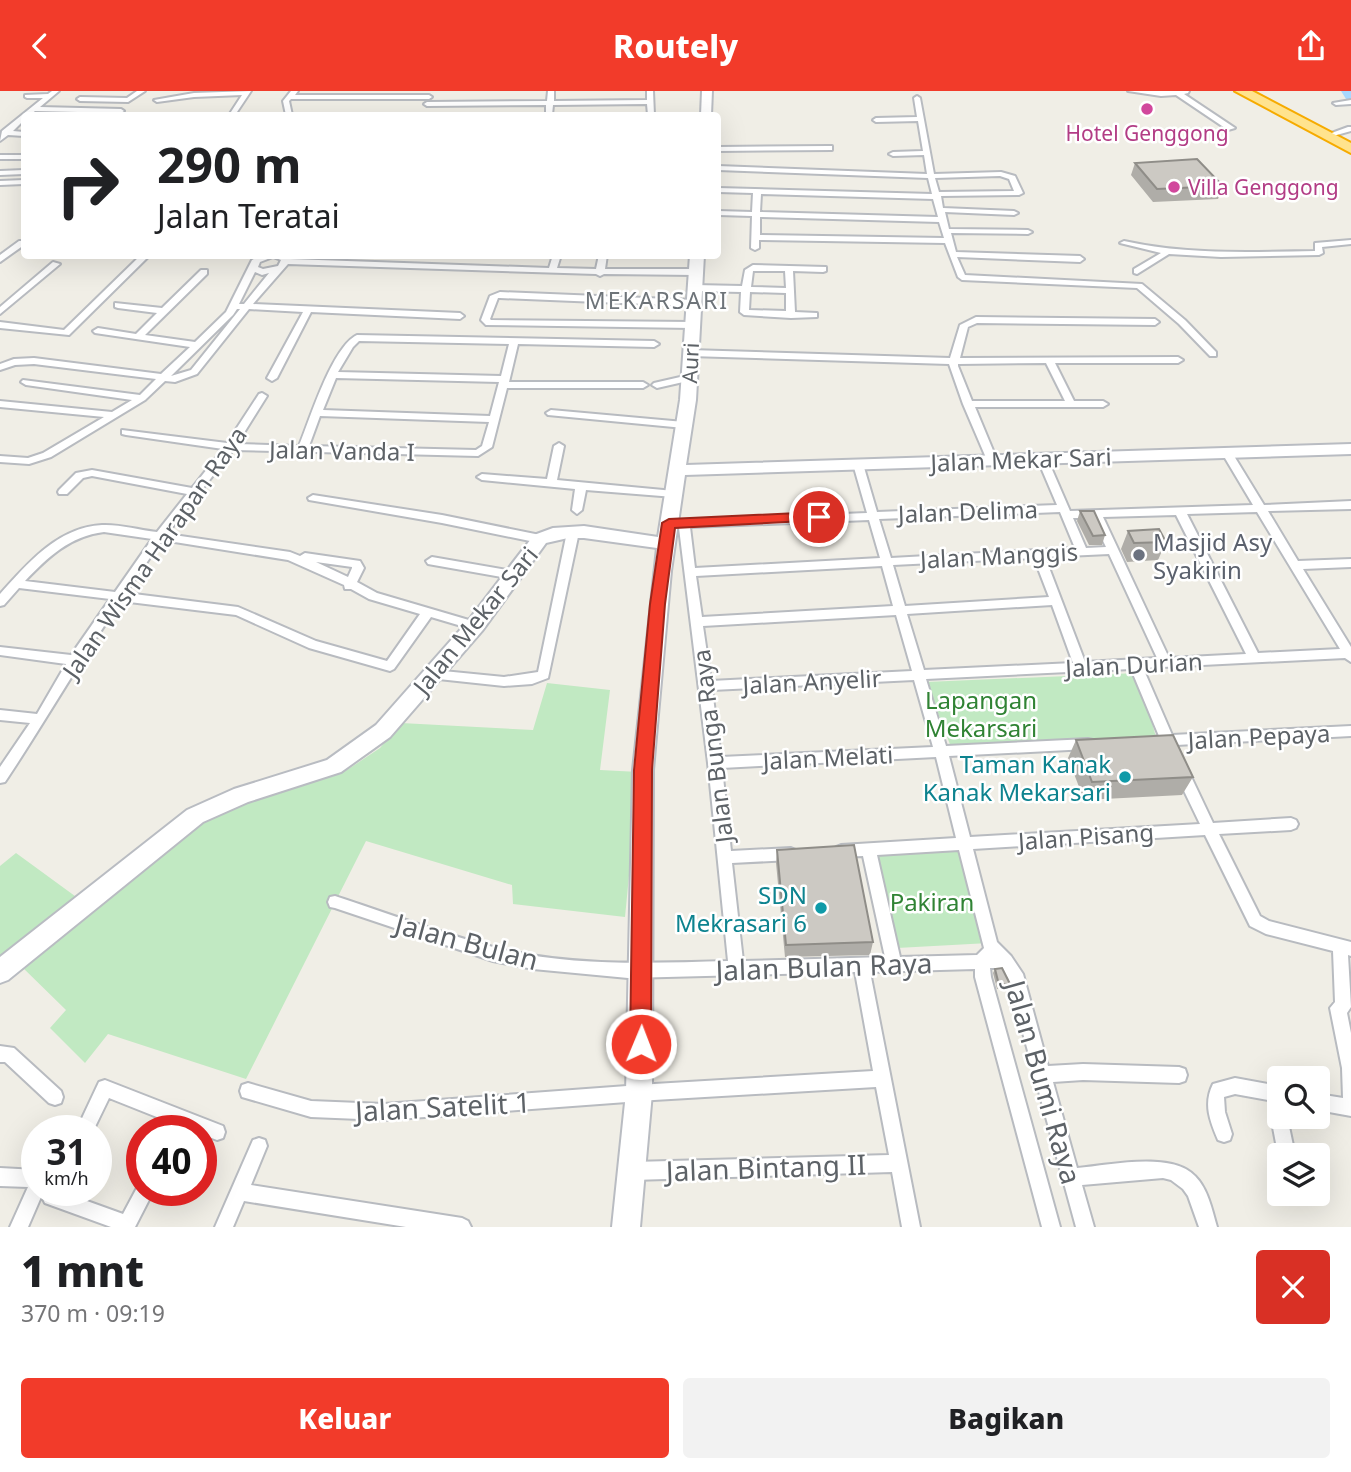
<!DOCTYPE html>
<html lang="id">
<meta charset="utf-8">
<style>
:root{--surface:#fff;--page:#f2f2f2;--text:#202124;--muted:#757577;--accent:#f23b2a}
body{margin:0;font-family:"Noto Sans",sans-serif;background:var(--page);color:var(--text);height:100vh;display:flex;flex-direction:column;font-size:26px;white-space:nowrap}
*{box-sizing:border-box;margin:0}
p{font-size:23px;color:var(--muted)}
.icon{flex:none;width:38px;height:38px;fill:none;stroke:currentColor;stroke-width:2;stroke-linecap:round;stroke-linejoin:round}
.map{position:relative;height:1136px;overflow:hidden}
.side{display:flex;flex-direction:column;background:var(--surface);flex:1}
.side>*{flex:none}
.banner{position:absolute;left:21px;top:21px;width:700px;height:147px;border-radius:7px;box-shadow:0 7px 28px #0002;background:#fff;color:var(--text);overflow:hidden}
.tools{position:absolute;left:1267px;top:975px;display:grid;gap:14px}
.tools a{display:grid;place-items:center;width:63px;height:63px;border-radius:7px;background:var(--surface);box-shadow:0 7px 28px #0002;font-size:35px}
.speed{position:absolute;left:21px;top:1024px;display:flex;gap:14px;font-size:35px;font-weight:700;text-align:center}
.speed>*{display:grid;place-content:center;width:91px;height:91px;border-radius:50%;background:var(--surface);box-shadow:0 7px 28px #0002;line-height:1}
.speed small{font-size:18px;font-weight:400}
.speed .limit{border:10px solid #d22;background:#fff;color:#111}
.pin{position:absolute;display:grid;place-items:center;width:60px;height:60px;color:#fff;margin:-30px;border:4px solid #fff;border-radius:50%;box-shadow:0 2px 7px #0007}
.me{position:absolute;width:77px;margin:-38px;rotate:1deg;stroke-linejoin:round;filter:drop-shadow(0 0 5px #0008)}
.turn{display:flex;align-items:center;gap:24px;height:147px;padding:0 21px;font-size:32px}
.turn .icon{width:91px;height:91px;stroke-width:2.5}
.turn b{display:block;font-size:49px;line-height:60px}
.round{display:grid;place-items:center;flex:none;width:74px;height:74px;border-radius:7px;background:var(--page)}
.overview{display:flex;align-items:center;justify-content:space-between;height:119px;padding:0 21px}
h1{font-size:42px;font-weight:800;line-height:52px}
.cta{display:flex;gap:14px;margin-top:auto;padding:14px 21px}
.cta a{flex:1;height:80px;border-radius:7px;background:var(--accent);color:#fff;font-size:28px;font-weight:800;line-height:80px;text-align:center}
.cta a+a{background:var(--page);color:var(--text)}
header{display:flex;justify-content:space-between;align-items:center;height:91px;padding:0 21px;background:var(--accent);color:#fff;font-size:32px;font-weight:800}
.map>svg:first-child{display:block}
.green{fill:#c1e9c2}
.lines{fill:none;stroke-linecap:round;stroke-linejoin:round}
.river{fill:#a7d8ff;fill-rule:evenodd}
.street-casing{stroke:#b8bbc0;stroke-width:4}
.secondary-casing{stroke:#b9bcc2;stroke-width:4}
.highway-casing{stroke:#f6ab00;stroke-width:4}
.street{fill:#fff;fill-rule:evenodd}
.secondary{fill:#fff;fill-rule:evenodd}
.highway{fill:#ffe38e;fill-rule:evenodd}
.wall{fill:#afada8}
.building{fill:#ccc9c3;stroke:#8f8d88;stroke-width:2}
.route{fill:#f23b2a;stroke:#9d261b;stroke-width:2}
.hotel-dot{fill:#d1479c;stroke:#fff;stroke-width:2.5}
.worship-dot{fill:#6b7280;stroke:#fff;stroke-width:2.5}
.culture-dot{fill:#0f9aa8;stroke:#fff;stroke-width:2.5}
.labels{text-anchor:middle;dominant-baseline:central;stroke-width:5;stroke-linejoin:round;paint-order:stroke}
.far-hotel-label{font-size:21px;fill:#b23c85;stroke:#fff}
.far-street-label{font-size:21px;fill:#5d6267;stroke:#fff}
.far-quarter-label{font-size:23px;letter-spacing:2px;fill:#6e7479;stroke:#fff}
.street-label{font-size:24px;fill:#5d6267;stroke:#fff}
.worship-label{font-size:24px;fill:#5b616d;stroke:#fff;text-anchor:start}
.park-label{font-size:24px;fill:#308334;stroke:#fff}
.culture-label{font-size:24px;fill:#0d838f;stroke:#fff;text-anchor:end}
.near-street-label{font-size:28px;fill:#5d6267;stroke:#fff}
</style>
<header><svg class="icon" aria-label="back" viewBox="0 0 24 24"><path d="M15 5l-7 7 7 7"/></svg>Routely<svg class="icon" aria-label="share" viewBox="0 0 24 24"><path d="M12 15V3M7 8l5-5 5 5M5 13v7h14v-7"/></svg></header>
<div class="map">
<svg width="1351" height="1136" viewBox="0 0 1351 1136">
<rect width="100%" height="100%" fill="#f0eee6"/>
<path class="green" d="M 1138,582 L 1156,646 L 951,656 L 926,591 Z
M 547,592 L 610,599 L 600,679 L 639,681 L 625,826 L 513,813 L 512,794 L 366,750 L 246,988 L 108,943 L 85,972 L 50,937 L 66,919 L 20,874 L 193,733 L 229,714 L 347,679 L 380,657 L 401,632 L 533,639 Z
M 964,754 L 989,852 L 897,857 L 877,762 Z
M 16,762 L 79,808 L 0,874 L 0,775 Z"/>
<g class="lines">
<path class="river" d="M 1341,0 L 1351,0 L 1351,9 L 1346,8 Z"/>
<defs>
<path id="street" d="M 52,0 L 59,0 L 40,16 L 121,18 L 124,20 L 121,22 L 35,20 L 30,24 L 24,24 L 24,29 L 13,40 L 24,41 L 24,45 L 8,44 L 0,50 L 2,40 L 43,7 L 27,7 L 25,6 L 25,4 L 48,3 Z
M 137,0 L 145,0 L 128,11 L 80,10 L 77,8 L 80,6 L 127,7 Z
M 251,0 L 235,24 L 229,24 L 242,4 L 194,6 L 157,11 L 154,9 L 194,2 Z
M 291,0 L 298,0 L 295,4 L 429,4 L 432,6 L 429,8 L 291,8 L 289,10 L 292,24 L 286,24 L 283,10 Z
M 548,0 L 554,0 L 554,10 L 647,9 L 647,0 L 653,0 L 654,24 L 648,24 L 647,13 L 553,14 L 552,24 L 546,24 L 546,14 L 427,15 L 424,13 L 427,11 L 547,10 Z
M 1128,0 L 1189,0 L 1188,2 L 1184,3 L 1235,37 L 1228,39 L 1176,4 L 1161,5 Z
M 917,5 L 920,7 L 934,83 L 1001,81 L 1015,85 L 1023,102 L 1019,104 L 941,105 L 943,117 L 1014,120 L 1018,122 L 1014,124 L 945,121 L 949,138 L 1028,139 L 1032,141 L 1028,143 L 951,142 L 956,161 L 1080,165 L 1084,168 L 1080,171 L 957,166 L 965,184 L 1142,193 L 1185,229 L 1216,261 L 1216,265 L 1210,265 L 1179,233 L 1137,197 L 962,189 L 958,186 L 945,152 L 759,149 L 759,157 L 755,159 L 751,157 L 752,125 L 718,124 L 718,120 L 752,121 L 753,102 L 718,101 L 718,97 L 932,103 L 928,87 L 718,79 L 718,75 L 927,83 L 924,64 L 893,65 L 889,63 L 893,61 L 923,60 L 918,30 L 876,31 L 873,29 L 876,27 L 917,26 L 914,7 ZM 1000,85 L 1009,88 L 1014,100 L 939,101 L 935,87 ZM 761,103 L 933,108 L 938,126 L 760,121 ZM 760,126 L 939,131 L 944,147 L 760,144 Z
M 1351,9 L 1351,13 L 1336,14 L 1333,12 Z
M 1348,36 L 1351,36 L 1351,40 L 1333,45 L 1329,43 Z
M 829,55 L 832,55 L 832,59 L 718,60 L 718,56 Z
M 0,64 L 24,64 L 24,68 L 0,68 Z
M 24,79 L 24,83 L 0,84 L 0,80 Z
M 24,89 L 24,93 L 0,94 L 0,90 Z
M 1351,149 L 1351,153 L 1322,156 L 1323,162 L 1319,164 L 1221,166 L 1169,163 L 1137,183 L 1134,182 L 1134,178 L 1161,162 L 1120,152 L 1124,150 C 1187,164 1250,161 1315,160 L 1315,152 Z
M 19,150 L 24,150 L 24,154 L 0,171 L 0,164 Z
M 141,164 L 150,164 L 69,244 L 0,237 L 0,231 L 64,239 Z
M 261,164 L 285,164 L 290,168 L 549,177 L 553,164 L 561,164 L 557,177 L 596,178 L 599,164 L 607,164 L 605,178 L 696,178 L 700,181 L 696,184 L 604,183 L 600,185 L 596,183 L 288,173 L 253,213 L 460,222 L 464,225 L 460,228 L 311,221 L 277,287 L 272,290 L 267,287 L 303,221 L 249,218 L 197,283 L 175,291 L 165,290 L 145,309 L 51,366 L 29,373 L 0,371 L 0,365 L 28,367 L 43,362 L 104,326 L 0,316 L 0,310 L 112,321 L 132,309 L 26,294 L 21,291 L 23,289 L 140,304 L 156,288 L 34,273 L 15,274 L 0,279 L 0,273 L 14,268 L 34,267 L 161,283 L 190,256 L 95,242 L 93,240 L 98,237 L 136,243 L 157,222 L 118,217 L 115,216 L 115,212 L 162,217 L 201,179 L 207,179 L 207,183 L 145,244 L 195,251 L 226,221 L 252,169 ZM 273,166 L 281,169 L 278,175 L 263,178 L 258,176 L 260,171 ZM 255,181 L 262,184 L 269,182 L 244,213 L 239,213 ZM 237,218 L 240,218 L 191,279 L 171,285 L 233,224 Z
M 53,171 L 60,173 L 0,223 L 0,216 Z
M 753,174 L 826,176 L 826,180 L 823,181 L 793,180 L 795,221 L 817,222 L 817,226 L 791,227 L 744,224 L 740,221 L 741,201 L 695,200 L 691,197 L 695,194 L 742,195 L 745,179 ZM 753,180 L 785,180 L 786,197 L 751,196 ZM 750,201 L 786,202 L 786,220 L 749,219 Z
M 500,201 L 694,209 L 698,212 L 694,215 L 500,207 L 498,207 L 490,228 L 491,229 L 692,231 L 696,234 L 692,237 L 486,234 L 481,229 L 490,205 Z
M 976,226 L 1155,228 L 1159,231 L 1155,234 L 977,232 L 968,236 L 960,267 L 1178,266 L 1183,269 L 1178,272 L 1055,272 L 1074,310 L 1103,310 L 1108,313 L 1103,316 L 975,316 L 997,369 L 992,372 L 987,369 L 963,313 L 949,273 L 690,265 L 685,262 L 690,259 L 950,267 L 960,234 ZM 1046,272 L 1065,310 L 972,310 L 958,275 L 958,273 Z
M 357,244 L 654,250 L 659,253 L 654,256 L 518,253 L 509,291 L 643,291 L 648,294 L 643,297 L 507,297 L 492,356 L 478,365 L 233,359 L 167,443 L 290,461 L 300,465 L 305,462 L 360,470 L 364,477 L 357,491 L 377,502 L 479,532 L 481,535 L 479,538 L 475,539 L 431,526 L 394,578 L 390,580 L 309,557 L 236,524 L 121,510 C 80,569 45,631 5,691 L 0,692 L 0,676 L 30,632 L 0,629 L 0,619 L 37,623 L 66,573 L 0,564 L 0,556 L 71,564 L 110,508 L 19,497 L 4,514 L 0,515 L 0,503 C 27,473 58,436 102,434 C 119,433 139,439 157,441 L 187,403 L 92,385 L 83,387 L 67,403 L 59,403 L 58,401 L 59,399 L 76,382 L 92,379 L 192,397 L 223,358 L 126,344 L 122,343 L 122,339 L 227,352 L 259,303 L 262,302 L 267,305 L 237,353 L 299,355 C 310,328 332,256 357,244 ZM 359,250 L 509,253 L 501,285 L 338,281 L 353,256 ZM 336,287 L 499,291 L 490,325 L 323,319 ZM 320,325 L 489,331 L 482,355 L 476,359 L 309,355 ZM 104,441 L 152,448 L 115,501 L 25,490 C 48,466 70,445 104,441 ZM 162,449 L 288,469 L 344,494 L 345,498 L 351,498 L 369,508 L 420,523 L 387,570 L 316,550 L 238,516 L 126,502 ZM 316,471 L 352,476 L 352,477 L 348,486 Z
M 689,284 L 692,285 L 692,289 L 657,297 L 652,294 L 654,292 Z
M 551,319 L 684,331 L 689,334 L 684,337 L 548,324 L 546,322 Z
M 559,352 L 564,355 L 557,389 L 674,400 L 679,403 L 674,406 L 586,399 L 582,419 L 577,423 L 572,419 L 575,398 L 482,389 L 477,386 L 482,383 L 547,388 L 554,355 Z
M 1227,359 L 1231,360 L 1264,414 L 1351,410 L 1351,418 L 1268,420 L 1298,470 L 1351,468 L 1351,476 L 1303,478 L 1351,556 L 1351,571 L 1345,567 L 1143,577 L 1172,644 L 1351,635 L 1351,645 L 1176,654 L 1175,660 L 1165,660 L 1163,655 L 1154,654 L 1152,650 L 1154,646 L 1159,645 L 1131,578 L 926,588 L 946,655 L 1088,648 L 1093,649 L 1095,653 L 1093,657 L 1088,658 L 949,665 L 970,746 L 1200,733 L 1174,679 L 1176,675 L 1181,674 L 1186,675 L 1213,732 L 1291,727 L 1296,729 L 1298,733 L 1296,737 L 1291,739 L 1219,743 L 1260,825 L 1269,830 L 1351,851 L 1351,865 L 1348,864 L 1351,916 L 1347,922 L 1351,942 L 1351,1025 L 1318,1019 L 1318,1003 L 1343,1007 L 1342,977 L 1330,917 L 1335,911 L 1333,860 L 1266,843 L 1250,835 L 1205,744 L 973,758 L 997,851 L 1011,865 L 1023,883 L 1048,975 L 1083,973 L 1179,976 L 1185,978 L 1187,984 L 1185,990 L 1179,992 L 1083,989 L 1053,991 L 1077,1077 C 1109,1074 1172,1060 1195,1085 C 1208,1098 1212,1119 1217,1136 L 1199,1136 L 1188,1105 L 1183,1098 L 1171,1089 L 1163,1087 L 1082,1094 L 1094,1136 L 1076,1136 L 1008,887 L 1000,877 L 990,877 L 991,886 L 1060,1136 L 1042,1136 L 975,886 L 975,878 L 870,881 L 920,1136 L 902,1136 L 892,1081 L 633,1089 L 627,1086 L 624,1080 L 627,1074 L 633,1071 L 889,1064 L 876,996 L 654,1009 L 384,1029 L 311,1026 L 242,1006 L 240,1000 L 242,994 L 248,992 L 311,1010 L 384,1013 L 654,993 L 873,980 L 855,881 L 628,887 L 533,878 L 493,870 L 335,817 L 330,816 L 328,811 L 330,806 L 335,805 C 387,822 440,842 493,856 C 568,876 650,872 728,870 L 708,672 L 679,437 L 672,436 L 671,433 L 672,430 L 867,422 L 853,373 L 858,370 L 863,373 L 877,421 L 1057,414 L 1037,367 L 1042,364 L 1047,367 L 1070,420 L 1253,414 L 1222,362 ZM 1060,421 L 1075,457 L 891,467 L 879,428 ZM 1257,421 L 1340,558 L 1258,562 L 1187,423 ZM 1176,424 L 1246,563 L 1169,567 L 1103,426 ZM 1073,427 L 1092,427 L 1106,456 L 1086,457 ZM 869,429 L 880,467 L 695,477 L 690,436 ZM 1109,463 L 1157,567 L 1085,571 L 1045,466 ZM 1034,467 L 1049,506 L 905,515 L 893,474 ZM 882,475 L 893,515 L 702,526 L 696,485 ZM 1052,514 L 1073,572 L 924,579 L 907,523 ZM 896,524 L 912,580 L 711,590 L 703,535 ZM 914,589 L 933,656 L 721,666 L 712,599 ZM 936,666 L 956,747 L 841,754 L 836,756 L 834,760 L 836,764 L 841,766 L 863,765 L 885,866 L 743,870 L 732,772 L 791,769 L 796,767 L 798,763 L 796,759 L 791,757 L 731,760 L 722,677 ZM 959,759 L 984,857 L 977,864 L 900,866 L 877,764 Z
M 313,404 L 442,424 L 540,444 L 546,448 L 540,452 L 442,432 L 309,409 L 308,407 Z
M 573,437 L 579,441 L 548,587 L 532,593 L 504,595 L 429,587 L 427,584 L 429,581 L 433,579 L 504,586 L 538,581 L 567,441 Z
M 432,466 L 513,480 L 519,484 L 513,488 L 428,473 L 426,470 Z
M 0,955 L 14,957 L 61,1000 L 63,1006 L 61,1012 L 55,1014 L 49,1012 L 5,971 L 0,971 Z
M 1235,987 L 1279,995 L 1279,1011 L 1235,1003 L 1224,1006 L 1225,1021 L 1232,1043 L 1230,1049 L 1224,1051 L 1218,1049 C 1210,1030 1203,1013 1213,993 Z
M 105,989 L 223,1035 L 225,1041 L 223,1047 L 217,1049 L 201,1043 L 201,1040 L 192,1040 L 109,1007 L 93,1040 L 76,1040 L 99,991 Z
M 1279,1018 L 1279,1026 L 1287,1026 L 1295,1064 L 1279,1064 L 1279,1068 L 1271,1026 L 1273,1020 Z
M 259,1047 L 265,1049 L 267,1055 L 251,1094 L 462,1127 L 468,1130 L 471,1136 L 406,1136 L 244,1110 L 233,1136 L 215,1136 L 253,1049 Z
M 0,1077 L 37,1079 L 37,1099 L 44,1099 L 28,1136 L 10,1136 L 28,1096 L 0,1095 Z
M 142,1092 L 142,1099 L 154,1099 L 135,1136 L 111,1136 L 45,1112 L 42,1106 L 45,1099 L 63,1099 L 62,1101 L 123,1123 L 139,1093 Z"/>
<path id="secondary" d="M 702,0 L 712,0 L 711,24 L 701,24 Z
M 690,164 L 704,164 L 696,309 L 686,374 L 1351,353 L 1351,363 L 685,384 L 671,480 L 653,679 L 652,1002 L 640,1136 L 612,1136 L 626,1002 L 633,679 L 657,457 L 584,447 L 568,447 L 546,452 L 482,540 L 390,646 L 341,681 L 248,711 L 203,731 L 8,889 L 0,892 L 0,866 L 187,719 L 234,698 L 327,669 L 376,634 L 468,530 L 534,444 L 553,437 L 584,435 L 658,446 L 680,309 Z"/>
<path id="highway" d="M 1235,0 L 1252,0 L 1351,52 L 1351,62 Z"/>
</defs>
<use href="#street" class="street-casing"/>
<use href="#secondary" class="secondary-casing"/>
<use href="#highway" class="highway-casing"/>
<use href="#street" class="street"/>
<use href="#secondary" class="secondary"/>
<use href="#highway" class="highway"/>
</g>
<path class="wall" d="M 1135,72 L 1223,95 L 1218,108 L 1153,111 L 1131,84 Z
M 1080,420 L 1105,444 L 1102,454 L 1089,454 L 1077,430 Z
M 1128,440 L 1166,451 L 1158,469 L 1127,471 L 1121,458 Z
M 1076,649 L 1193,686 L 1182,704 L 1084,709 L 1068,667 Z
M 777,759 L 873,851 L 870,864 L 785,866 L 776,772 Z
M 995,878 L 1010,893 L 1008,897 L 997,898 L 993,882 Z"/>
<path class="building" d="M 1197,68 L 1223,95 L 1157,98 L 1135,72 Z
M 1080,420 L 1094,420 L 1105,444 L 1093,445 Z
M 1159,438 L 1166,451 L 1134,452 L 1128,440 Z
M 1173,644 L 1193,686 L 1092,691 L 1076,649 Z
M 854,754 L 873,851 L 786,854 L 777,759 Z
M 1002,877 L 1010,893 L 999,894 L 995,878 Z"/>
<path class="route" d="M 819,421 L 826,426 L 824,429 L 675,437 L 665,513 L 652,679 L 651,953 L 648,961 L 641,963 L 633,961 L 630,953 L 634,679 L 650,513 L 662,432 L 669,428 Z"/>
<g class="hotel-dot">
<circle cx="1147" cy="18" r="7"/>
<circle cx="1174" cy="96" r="7"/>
</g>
<circle class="worship-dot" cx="1139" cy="464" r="7"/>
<g class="culture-dot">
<circle cx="1125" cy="686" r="7"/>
<circle cx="821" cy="817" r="7"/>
</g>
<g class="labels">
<g class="far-hotel-label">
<text x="1147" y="42">Hotel Genggong</text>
<text x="1188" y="96" text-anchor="start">Villa Genggong</text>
</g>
<g class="far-street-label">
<text transform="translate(690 272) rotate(-87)">Auri</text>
</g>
<g class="far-quarter-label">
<text x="657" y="209">MEKARSARI</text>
</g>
<g class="street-label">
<text transform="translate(342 359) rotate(1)">Jalan Vanda I</text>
<text transform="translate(1021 368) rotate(-2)">Jalan Mekar Sari</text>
<text transform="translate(968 420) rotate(-2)">Jalan Delima</text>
<text transform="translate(154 461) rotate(-55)">Jalan Wisma Harapan Raya</text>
<text transform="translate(999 464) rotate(-3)">Jalan Manggis</text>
<text transform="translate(475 529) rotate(-51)">Jalan Mekar Sari</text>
<text transform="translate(1134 573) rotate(-3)">Jalan Durian</text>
<text transform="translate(812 590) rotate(-3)">Jalan Anyelir</text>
<text transform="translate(1259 645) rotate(-3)">Jalan Pepaya</text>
<text transform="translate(712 655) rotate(-97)">Jalan Bunga Raya</text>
<text transform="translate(828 666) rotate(-3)">Jalan Melati</text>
<text transform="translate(1086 745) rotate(-4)">Jalan Pisang</text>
</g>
<g class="worship-label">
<text x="1153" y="450">Masjid Asy<tspan x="1153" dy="28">Syakirin</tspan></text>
</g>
<g class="park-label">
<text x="981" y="608">Lapangan<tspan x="981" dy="28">Mekarsari</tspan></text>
<text x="932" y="810">Pakiran</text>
</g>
<g class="culture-label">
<text x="1111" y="672">Taman Kanak<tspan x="1111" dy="28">Kanak Mekarsari</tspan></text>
<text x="807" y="803">SDN<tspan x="807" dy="28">Mekrasari 6</tspan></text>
</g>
<g class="near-street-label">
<text transform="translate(467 850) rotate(15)">Jalan Bulan</text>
<text transform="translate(824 875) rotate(-2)">Jalan Bulan Raya</text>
<text transform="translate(1044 991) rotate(74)">Jalan Bumi Raya</text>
<text transform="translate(443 1015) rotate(-3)">Jalan Satelit 1</text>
<text transform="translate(766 1076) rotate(-2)">Jalan Bintang II</text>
</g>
</g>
</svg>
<div class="tools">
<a><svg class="icon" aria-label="search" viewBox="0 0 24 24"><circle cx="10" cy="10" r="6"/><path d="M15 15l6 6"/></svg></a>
<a><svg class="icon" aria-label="layers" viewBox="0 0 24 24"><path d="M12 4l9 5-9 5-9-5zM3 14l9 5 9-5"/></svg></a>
</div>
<div class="speed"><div>31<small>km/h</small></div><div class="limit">40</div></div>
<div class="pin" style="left:819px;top:426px;background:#d93025"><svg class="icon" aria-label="arrive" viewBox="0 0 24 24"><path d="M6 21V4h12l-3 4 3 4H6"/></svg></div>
<svg class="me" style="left:641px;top:953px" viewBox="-20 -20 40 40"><circle r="17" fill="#f23b2a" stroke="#fff" stroke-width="3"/><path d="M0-11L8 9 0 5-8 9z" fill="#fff"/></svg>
<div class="banner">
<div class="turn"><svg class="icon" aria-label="right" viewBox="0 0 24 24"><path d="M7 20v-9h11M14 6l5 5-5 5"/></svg><div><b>290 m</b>Jalan Teratai</div></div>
</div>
</div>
<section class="side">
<div class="overview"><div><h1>1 mnt</h1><p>370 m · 09:19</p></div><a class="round" style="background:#d93025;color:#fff"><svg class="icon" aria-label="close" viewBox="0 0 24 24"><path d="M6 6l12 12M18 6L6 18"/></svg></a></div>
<div class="cta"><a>Keluar</a><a>Bagikan</a></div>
</section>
